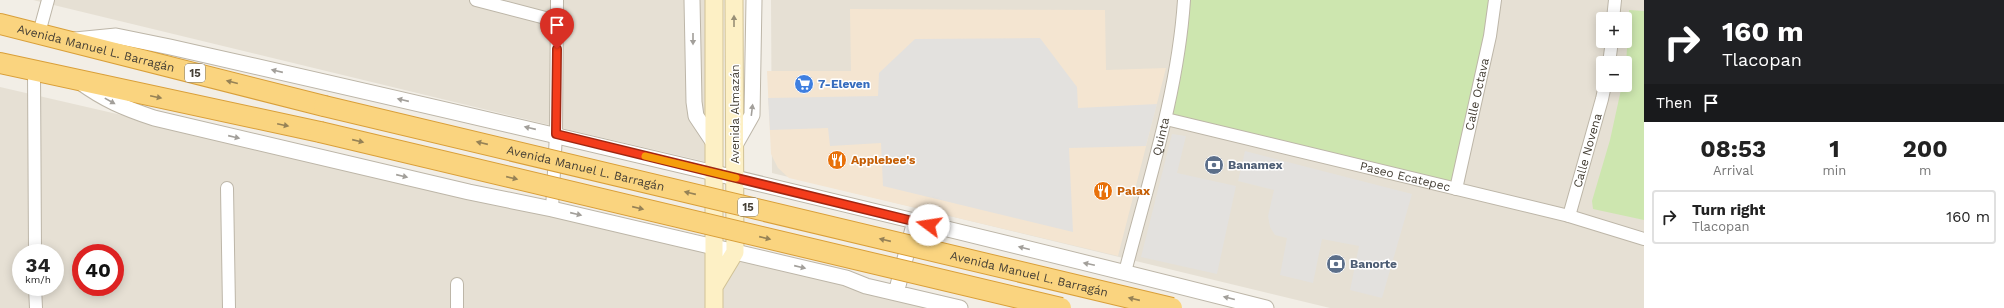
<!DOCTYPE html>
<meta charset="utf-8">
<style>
:root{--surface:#fff;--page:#f6f6f6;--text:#222;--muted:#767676;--line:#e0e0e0}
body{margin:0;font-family:"Work Sans",sans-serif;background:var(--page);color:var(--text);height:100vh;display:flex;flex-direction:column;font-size:15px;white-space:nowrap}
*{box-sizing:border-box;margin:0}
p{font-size:13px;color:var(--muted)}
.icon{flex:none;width:22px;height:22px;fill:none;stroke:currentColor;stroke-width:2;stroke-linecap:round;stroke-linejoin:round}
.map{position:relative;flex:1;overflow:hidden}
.sheet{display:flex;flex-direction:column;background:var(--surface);width:360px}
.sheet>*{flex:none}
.hud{background:#202124;color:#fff;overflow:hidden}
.buttons{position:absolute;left:1596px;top:12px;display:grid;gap:8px}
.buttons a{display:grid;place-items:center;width:36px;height:36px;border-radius:4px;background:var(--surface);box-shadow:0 2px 10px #0003;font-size:20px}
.speed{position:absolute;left:12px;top:244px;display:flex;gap:8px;font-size:20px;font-weight:700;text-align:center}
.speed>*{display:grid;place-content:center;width:52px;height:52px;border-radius:50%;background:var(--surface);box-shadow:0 2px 10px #0003;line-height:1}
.speed small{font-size:10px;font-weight:400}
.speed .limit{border:6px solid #d22;background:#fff;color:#111}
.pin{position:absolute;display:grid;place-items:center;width:34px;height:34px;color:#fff;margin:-41px -17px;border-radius:50% 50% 50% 0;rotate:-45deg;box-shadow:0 0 4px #0007}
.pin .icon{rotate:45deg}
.me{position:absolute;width:44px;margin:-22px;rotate:284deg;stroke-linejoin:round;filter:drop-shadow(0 0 3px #0008)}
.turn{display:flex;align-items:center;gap:14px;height:84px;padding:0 12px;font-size:18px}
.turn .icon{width:52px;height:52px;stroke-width:2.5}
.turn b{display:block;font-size:28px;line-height:34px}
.then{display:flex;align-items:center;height:38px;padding:0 12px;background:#0003;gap:8px;font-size:15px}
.eta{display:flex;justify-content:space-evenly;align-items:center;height:68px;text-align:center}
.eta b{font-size:24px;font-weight:700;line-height:28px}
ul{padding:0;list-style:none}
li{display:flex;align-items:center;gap:12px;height:54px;margin:0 8px 6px;padding:0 4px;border:2px solid var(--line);border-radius:4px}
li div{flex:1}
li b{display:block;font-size:15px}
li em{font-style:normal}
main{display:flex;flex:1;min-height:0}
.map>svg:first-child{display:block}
.residential{fill:#e6e0d4;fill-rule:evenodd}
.commercial{fill:#f4e5d1}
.green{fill:#cde6af}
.parking{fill:#e3e1de}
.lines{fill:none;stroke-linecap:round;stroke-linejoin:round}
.minor-casing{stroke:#bdb6a8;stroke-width:14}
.tertiary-casing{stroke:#bdb6a8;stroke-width:17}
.secondary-casing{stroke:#d1c296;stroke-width:19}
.trunk-casing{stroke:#d99f39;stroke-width:22}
.minor{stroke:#fff;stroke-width:12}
.tertiary{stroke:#fff;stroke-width:15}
.secondary{stroke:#fdf0c5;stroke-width:17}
.trunk{stroke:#fad47f;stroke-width:20}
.trunk-bridge-casing{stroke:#d99f39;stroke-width:22;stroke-linecap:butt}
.trunk-bridge{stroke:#fad47f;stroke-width:20}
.oneway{fill:#988f76}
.oneway2{fill:#a29f9a}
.oneway3{fill:#968256}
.route-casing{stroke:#9f2712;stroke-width:10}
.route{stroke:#f43c1b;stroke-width:7}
.slow{stroke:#f59e0b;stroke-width:7}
.labels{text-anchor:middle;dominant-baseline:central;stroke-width:3;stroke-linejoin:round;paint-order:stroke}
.shield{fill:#fff;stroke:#7d7972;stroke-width:1}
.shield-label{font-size:11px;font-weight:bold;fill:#453f35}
.street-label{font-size:12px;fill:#453f35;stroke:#fff}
.shop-label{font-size:12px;font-weight:bold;fill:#366cbe;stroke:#fff;text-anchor:start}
.food-label{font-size:12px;font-weight:bold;fill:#c56008;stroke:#fff;text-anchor:start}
.service-label{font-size:12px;font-weight:bold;fill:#4e5e75;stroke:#fff;text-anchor:start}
</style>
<main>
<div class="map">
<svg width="1644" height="308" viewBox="0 0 1644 308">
<rect width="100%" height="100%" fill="#f2eee6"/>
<path class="residential" d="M 33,0 L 706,0 L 707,162 L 570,130 Z
M 771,0 L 1644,0 L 1644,308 L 1330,308 L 772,173 ZM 1603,19 L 1625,19 L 1625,41 L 1603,41 ZM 1603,63 L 1625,63 L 1625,85 L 1603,85 Z
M 0,87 L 853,284 L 946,308 L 0,308 ZM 21,253 L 55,253 L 55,287 L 21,287 ZM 81,253 L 115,253 L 115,287 L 81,287 Z"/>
<path class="commercial" d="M 850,9 L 1105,10 L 1106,70 L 1166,68 L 1118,256 L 789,178 L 778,168 L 771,154 L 767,71 L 851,71 Z"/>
<path class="green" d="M 1184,0 L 1495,0 L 1456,189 L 1166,119 Z
M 1629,10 L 1644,11 L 1644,220 L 1593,209 L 1592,201 L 1610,140 L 1622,85 L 1625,85 Z"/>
<path class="parking" d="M 1040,38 L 1077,87 L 1078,108 L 1157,104 L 1146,146 L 1069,148 L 1073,232 L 883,186 L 881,143 L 830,146 L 828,128 L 770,130 L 768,98 L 878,96 L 879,73 L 915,39 Z
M 1172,134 L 1186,136 L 1177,173 L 1236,186 L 1217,274 L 1141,257 Z
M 1245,151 L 1412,194 L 1382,298 L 1350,290 L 1359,246 L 1322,239 L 1313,283 L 1280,275 L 1287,238 L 1275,235 L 1270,227 L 1268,216 L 1274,190 L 1238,181 Z"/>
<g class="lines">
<defs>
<g id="minor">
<path d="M 476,0 L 557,21"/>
<path d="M 1613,19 L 1615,0"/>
<path d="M 39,33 L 48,0"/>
<path d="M 1609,63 L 1612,41"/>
<path d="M 34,71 L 35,253"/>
<path id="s1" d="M 1166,119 L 1569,216 L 1644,239"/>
<path d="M 227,188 L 229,308"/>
<path id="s2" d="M 1456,189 L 1490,36 L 1495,0"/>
<path d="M 552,209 L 556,134 L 557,0"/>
<path id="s3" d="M 1569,216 L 1602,99 L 1605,85"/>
<path id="s4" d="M 1125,272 C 1148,183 1178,92 1184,0"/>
<path d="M 457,284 L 457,308"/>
<path d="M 35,287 L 36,308"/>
</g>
<path id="tertiary" d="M 692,0 L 694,102 L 696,116 L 714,143
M 75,40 L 116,36 L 170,47 C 537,130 902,216 1266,308
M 80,82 C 105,100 124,108 154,118 L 469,192 L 552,209 L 846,278 L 866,286 L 960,308
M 735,145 L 752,115 L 754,0
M 896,293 L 915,221"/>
<path id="secondary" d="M 714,0 L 714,308
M 715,285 L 735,252 L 734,0"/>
<g id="trunk">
<path id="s5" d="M 0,24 L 324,106"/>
<path d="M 0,63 L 320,132"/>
</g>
</defs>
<use href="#minor" class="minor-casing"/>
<use href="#tertiary" class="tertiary-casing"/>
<use href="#secondary" class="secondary-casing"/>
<use href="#trunk" class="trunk-casing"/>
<use href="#minor" class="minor"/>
<use href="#tertiary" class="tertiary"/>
<use href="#secondary" class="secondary"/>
<use href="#trunk" class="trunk"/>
<defs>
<g id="trunk-bridge">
<path id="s6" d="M 324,106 L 1172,308"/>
<path d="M 320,132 L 1061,308"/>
</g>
</defs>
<use href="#trunk-bridge" class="trunk-bridge-casing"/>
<use href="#trunk-bridge" class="trunk-bridge"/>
</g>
<defs><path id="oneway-solid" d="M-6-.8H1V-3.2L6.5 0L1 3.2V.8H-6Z"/></defs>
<use class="oneway" href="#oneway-solid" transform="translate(734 21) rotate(-90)"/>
<g class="oneway2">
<use href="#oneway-solid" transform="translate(693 39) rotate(90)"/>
<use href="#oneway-solid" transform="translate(277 71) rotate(-167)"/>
<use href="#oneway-solid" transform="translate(403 100) rotate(-167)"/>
<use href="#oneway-solid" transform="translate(110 101) rotate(29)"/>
<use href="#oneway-solid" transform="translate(752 110) rotate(-83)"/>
<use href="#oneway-solid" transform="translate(530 128) rotate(-167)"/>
<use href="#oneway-solid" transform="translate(234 137) rotate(13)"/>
<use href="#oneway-solid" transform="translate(402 176) rotate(13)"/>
<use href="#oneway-solid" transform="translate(576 214) rotate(13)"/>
<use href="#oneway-solid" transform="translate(1024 248) rotate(-166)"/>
<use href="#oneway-solid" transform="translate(1089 264) rotate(-168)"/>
<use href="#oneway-solid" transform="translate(800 267) rotate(13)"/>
<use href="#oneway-solid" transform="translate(1229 298) rotate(-166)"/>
</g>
<g class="oneway3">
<use href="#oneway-solid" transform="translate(232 82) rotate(-166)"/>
<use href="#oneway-solid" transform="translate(156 97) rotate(12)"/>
<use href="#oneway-solid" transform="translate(283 125) rotate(12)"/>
<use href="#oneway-solid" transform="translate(358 141) rotate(13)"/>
<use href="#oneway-solid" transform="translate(482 143) rotate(-167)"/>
<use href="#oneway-solid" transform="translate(512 178) rotate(13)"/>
<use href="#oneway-solid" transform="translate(690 193) rotate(-167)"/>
<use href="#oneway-solid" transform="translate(638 208) rotate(13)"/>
<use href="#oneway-solid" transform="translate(765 238) rotate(13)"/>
<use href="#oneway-solid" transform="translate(885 240) rotate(-167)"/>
<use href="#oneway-solid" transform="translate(1134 299) rotate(-167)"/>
</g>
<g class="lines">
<defs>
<path id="route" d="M 557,49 L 556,134 L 929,225"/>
</defs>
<use href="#route" class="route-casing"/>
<use href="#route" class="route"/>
<path class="slow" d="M 645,156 L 736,178"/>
</g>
<defs>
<symbol id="supermarket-disc" viewBox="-11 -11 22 22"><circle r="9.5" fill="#3f7fe0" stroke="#fff"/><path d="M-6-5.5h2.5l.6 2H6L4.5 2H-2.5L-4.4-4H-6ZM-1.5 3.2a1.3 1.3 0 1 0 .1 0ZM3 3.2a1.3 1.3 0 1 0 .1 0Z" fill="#fff"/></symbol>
<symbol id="restaurant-disc" viewBox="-11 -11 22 22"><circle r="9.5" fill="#e8710a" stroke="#fff"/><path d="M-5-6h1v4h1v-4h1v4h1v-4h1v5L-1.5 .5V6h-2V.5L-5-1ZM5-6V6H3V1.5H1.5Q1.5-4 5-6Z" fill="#fff"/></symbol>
<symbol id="bank-disc" viewBox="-11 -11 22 22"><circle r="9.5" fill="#5c6f8a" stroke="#fff"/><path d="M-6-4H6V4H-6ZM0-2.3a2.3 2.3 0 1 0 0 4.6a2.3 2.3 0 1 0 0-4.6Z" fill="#fff"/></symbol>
</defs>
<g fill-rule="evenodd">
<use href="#supermarket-disc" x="793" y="73" width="22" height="22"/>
<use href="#restaurant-disc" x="826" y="149" width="22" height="22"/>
<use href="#bank-disc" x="1203" y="154" width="22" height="22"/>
<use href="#restaurant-disc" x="1092" y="180" width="22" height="22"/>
<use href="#bank-disc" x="1325" y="253" width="22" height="22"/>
</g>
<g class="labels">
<g class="shield">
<rect x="185" y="64" width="20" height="18" rx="3"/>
<rect x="738" y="198" width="20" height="18" rx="3"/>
</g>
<g class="shield-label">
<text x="195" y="73">15</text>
<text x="748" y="207">15</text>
</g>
<g class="street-label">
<text stroke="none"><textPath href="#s5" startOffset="99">Avenida Manuel L. Barragán</textPath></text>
<text stroke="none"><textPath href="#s2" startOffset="97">Calle Octava</textPath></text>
<text transform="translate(735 114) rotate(-90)">Avenida Almazán</text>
<text stroke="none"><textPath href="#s4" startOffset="140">Quinta</textPath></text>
<text stroke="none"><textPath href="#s3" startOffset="68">Calle Novena</textPath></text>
<text stroke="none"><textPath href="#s6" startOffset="269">Avenida Manuel L. Barragán</textPath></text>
<text stroke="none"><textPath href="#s1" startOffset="246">Paseo Ecatepec</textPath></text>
<text stroke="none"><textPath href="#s6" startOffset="725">Avenida Manuel L. Barragán</textPath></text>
</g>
<g class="shop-label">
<text x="818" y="84">7-Eleven</text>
</g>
<g class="food-label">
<text x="851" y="160">Applebee's</text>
<text x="1117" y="191">Palax</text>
</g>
<g class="service-label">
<text x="1228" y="165">Banamex</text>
<text x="1350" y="264">Banorte</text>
</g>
</g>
</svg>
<div class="buttons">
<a>+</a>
<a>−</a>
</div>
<div class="speed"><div>34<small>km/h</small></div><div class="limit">40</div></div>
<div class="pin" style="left:557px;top:49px;background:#d93025"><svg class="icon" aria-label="arrive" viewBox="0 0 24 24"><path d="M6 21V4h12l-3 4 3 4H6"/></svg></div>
<svg class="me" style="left:929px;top:225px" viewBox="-20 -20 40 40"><circle r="19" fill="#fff"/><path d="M0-13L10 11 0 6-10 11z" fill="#f43c1b"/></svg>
</div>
<section class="sheet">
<div class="hud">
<div class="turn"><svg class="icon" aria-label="right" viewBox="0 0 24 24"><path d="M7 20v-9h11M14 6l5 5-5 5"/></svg><div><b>160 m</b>Tlacopan</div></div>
<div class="then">Then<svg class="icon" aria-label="arrive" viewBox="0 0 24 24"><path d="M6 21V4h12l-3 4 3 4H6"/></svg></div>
</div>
<div class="eta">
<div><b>08:53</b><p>Arrival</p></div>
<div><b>1</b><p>min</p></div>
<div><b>200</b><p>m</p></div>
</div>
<ul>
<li><svg class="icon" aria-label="right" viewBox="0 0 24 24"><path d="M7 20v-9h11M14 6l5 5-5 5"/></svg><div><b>Turn right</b><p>Tlacopan</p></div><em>160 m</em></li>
</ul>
</section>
</main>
